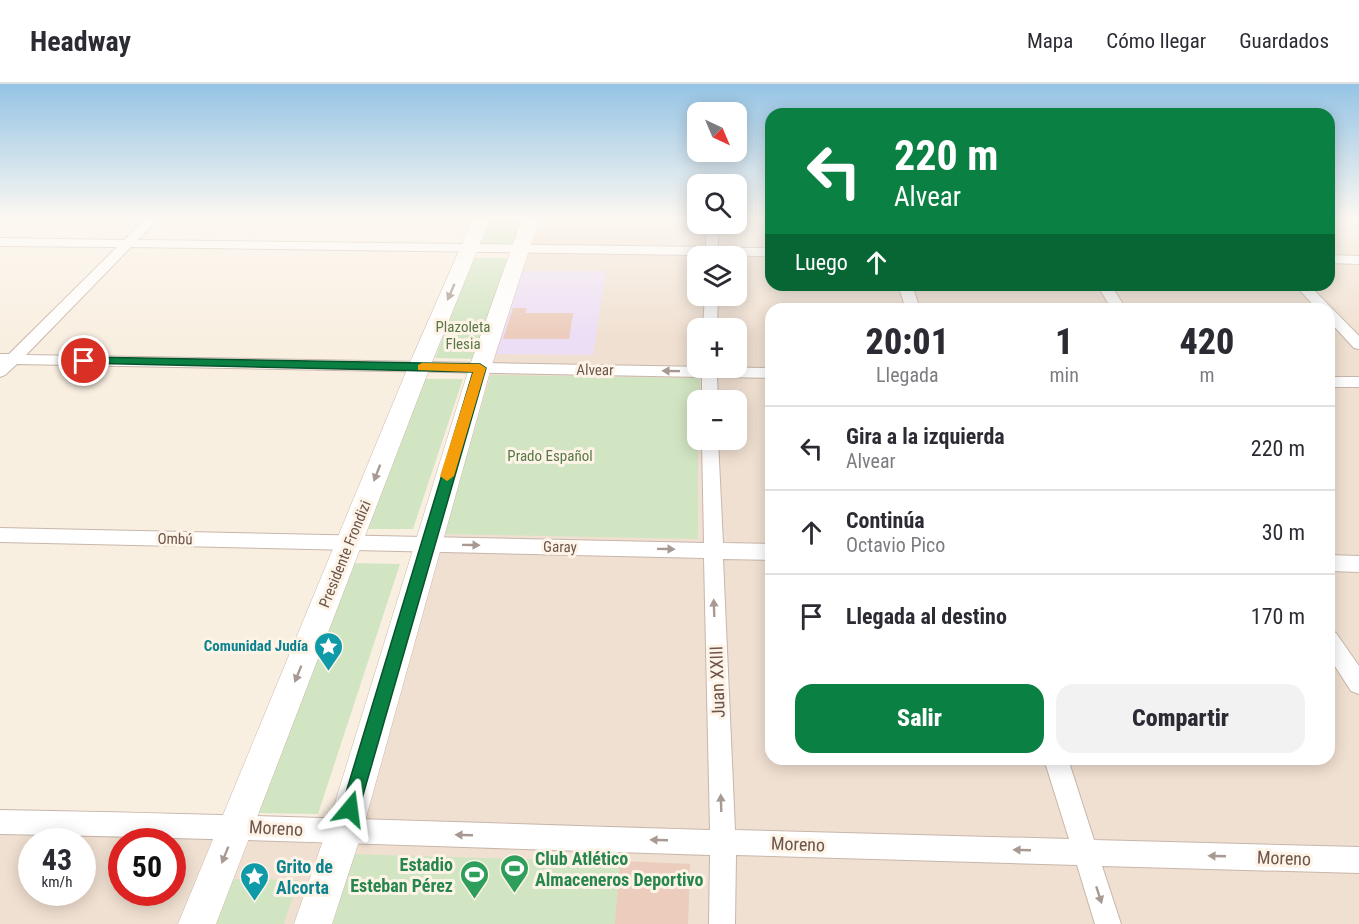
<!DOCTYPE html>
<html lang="es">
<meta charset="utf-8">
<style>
:root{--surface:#fff;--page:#f2f2f3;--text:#2b2b33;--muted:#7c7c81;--line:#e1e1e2;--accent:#0b8043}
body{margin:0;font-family:"Roboto Condensed",sans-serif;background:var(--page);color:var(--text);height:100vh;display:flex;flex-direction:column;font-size:22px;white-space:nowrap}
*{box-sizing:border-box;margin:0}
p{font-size:20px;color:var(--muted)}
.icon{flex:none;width:33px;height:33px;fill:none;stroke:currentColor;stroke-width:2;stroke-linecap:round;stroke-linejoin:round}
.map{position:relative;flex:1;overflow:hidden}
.details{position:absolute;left:765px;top:219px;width:570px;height:462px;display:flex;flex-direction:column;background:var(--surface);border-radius:18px;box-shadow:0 3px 15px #0003}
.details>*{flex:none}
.top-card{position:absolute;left:765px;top:24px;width:570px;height:183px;border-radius:18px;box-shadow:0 3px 15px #0003;background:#0b8043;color:#fff;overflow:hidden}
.needle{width:39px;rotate:136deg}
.buttons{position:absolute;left:687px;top:18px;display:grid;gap:12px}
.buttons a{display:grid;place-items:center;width:60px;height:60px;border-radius:12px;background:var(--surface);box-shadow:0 3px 15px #0003;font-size:30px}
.speed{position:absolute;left:18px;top:744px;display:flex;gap:12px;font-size:30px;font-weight:700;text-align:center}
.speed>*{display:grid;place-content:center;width:78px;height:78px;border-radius:50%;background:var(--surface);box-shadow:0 3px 15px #0003;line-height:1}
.speed small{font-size:15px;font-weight:400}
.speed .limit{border:9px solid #d22;background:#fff;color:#111}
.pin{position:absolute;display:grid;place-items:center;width:51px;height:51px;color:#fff;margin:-26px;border:3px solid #fff;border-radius:50%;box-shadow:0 2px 6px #0007}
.me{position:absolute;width:66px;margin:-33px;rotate:16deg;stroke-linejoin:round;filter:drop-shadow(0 0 4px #0008)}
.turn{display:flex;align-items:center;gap:21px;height:126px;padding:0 30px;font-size:27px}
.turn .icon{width:78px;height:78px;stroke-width:2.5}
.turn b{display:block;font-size:42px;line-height:51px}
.then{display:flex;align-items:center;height:57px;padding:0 30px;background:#0003;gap:12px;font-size:22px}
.eta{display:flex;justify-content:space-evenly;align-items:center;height:102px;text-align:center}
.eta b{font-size:36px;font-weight:800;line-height:42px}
.button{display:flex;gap:12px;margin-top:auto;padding:12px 30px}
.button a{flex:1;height:69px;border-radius:18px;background:var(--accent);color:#fff;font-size:24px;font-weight:800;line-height:69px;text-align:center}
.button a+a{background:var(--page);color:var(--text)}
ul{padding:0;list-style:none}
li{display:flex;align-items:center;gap:18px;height:84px;padding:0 30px;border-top:2px solid var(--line)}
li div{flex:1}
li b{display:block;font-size:22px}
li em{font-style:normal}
header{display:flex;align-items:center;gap:36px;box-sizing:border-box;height:84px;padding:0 30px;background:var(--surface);border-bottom:2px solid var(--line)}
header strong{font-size:28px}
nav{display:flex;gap:33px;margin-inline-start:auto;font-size:21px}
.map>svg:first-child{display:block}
.residential{fill:#f0e0d1;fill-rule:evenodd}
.education{fill:#ecdef5}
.green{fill:#d2e5c2}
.building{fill:#ecccbc}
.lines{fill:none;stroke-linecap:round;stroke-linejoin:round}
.minor-casing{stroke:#c8b6aa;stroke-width:2}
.secondary-casing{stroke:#cdb8aa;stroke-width:1}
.minor{fill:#fff;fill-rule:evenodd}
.secondary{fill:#fff;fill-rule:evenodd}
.oneway{fill:#a89993}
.route{fill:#0b8043;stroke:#07532c;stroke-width:1.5}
.slow{fill:#f59e0b}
.labels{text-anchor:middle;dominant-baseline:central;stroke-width:6;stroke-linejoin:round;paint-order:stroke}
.park-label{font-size:15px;fill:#587847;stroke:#fdf3e7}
.street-label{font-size:15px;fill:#6e554b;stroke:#fdf3e7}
.culture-label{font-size:15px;font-weight:bold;fill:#0d838f;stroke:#fdf3e7;text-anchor:end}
.near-street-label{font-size:18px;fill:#6e554b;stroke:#fdf3e7}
.near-leisure-label{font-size:18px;font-weight:bold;fill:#27864d;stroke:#fdf3e7;text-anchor:start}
.near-culture-label{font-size:18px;font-weight:bold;fill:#0d838f;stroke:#fdf3e7;text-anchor:start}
</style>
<header>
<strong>Headway</strong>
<nav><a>Mapa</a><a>Cómo llegar</a><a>Guardados</a></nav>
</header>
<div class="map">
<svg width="1359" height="840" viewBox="0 0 1359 840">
<rect width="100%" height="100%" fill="#f9efe1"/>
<path class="residential" d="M 531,135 L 697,135 L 698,140 L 736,140 L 737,135 L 771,135 L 771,201 L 1329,201 L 1329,135 L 1359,135 L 1359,840 L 0,840 L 0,738 L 344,747 ZM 698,172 L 736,172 L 736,212 L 698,212 ZM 771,225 L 1329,225 L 1329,675 L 771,675 ZM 698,244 L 736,244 L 736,284 L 698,284 ZM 698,316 L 736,316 L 736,356 L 698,356 ZM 32,758 L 82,758 L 82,808 L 32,808 ZM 122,758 L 172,758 L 172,808 L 122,808 Z"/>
<path class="education" d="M 521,187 L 606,187 L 593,271 L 492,270 Z"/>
<path class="green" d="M 490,135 L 522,135 L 514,160 L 481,160 Z
M 473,174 L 507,174 L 475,275 L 435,274 Z
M 491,291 L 700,294 L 700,316 L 698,316 L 698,455 L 442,450 Z
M 422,295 L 463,295 L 413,445 L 364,445 Z
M 349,479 L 400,480 L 318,730 L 252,729 Z
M 352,770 L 690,780 L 688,840 L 331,840 Z
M 229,795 L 298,796 L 284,840 L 212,840 Z"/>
<path class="building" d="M 513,224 L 527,224 L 525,229 L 573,229 L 569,255 L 503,255 Z
M 620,777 L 690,780 L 688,840 L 615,840 Z"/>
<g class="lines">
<defs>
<path id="minor" d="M 145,135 L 158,135 L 138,156 L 706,163 L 706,140 L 718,140 L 718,164 L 771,164 L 771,172 L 131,163 L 26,271 L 771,284 L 771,294 L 717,293 L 718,316 L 702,316 L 702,293 L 17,280 L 5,291 L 0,293 L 0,270 L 9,270 L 117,163 L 0,162 L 0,154 L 124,156 Z
M 1329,171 L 1359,172 L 1359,180 L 1329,179 Z
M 898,201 L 912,201 L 920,225 L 906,225 Z
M 1097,201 L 1111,201 L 1126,225 L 1112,225 Z
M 1295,201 L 1309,201 L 1359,252 L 1359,265 L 1354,264 L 1329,237 L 1329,225 L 1317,225 Z
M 705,212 L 718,212 L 717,244 L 703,244 Z
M 1329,293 L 1359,293 L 1359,303 L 1329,303 Z
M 702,356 L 718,356 L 723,459 L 771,460 L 771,476 L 723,475 L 735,746 L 1069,755 L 1044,675 L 1068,675 L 1094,756 L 1359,763 L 1359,789 L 1102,782 L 1121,840 L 1095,840 L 1077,781 L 736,771 L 735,840 L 709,840 L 710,771 C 473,764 237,754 0,750 L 0,726 C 237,730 473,739 710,746 L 704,474 L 0,458 L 0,444 L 704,459 Z
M 1329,471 L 1359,472 L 1359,488 L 1329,487 Z
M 1329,546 L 1336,549 L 1359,582 L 1359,610 L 1351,607 L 1329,573 Z"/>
<path id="secondary" d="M 473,135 L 490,135 L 430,283 L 216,840 L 178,840 L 408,283 Z
M 522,135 L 539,135 L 491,284 L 362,748 L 332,840 L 294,840 L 326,748 L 469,284 Z"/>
</defs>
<use href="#minor" class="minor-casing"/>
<use href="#secondary" class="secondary-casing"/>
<use href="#minor" class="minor"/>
<use href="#secondary" class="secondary"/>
</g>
<defs><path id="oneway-solid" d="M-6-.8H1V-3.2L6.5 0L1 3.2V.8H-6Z" transform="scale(1.5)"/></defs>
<g class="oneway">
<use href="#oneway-solid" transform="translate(451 208) rotate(113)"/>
<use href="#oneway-solid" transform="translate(671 287) rotate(-179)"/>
<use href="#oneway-solid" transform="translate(377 389) rotate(111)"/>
<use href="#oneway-solid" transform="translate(471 461) rotate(1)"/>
<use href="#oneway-solid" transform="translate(666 465) rotate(1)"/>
<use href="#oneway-solid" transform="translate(714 524) rotate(-92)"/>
<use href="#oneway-solid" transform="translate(298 590) rotate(112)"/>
<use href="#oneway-solid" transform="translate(721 719) rotate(-92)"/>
<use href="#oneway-solid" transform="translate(464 751) rotate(-178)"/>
<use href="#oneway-solid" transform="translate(659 756) rotate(-178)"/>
<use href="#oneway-solid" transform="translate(1022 766) rotate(-178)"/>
<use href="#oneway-solid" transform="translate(225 771) rotate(112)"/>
<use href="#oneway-solid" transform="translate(1217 772) rotate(-178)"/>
<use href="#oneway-solid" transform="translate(1099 811) rotate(72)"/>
</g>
<linearGradient id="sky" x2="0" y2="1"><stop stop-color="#95c4e5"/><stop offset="0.53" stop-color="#fcf8f2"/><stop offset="1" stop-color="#fcf8f2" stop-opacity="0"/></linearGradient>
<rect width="1359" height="253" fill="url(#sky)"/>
<path class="route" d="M 84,273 L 480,280 L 486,284 L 357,732 L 350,735 L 343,732 L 341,725 L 473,288 L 80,279 L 80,274 Z"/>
<path class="slow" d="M 422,279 L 480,280 L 486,284 L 454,392 L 447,397 L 440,392 L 473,288 L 418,286 L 418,281 Z"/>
<defs>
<symbol id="sight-pin" viewBox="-11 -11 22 30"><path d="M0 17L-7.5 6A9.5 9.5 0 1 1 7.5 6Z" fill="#0f9aa8" stroke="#fdf3e7"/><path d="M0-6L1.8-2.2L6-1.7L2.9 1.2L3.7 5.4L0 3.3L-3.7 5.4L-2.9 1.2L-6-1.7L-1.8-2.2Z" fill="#fff"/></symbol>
<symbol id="stadium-pin" viewBox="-11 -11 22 30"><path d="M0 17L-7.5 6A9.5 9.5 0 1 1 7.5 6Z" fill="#2e9e5b" stroke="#fdf3e7"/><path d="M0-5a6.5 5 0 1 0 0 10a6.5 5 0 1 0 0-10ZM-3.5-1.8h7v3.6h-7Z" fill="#fff"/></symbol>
</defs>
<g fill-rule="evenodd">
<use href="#sight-pin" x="312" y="546" width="33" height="45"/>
<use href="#stadium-pin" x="498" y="768" width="33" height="45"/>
<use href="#stadium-pin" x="458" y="774" width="33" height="45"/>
<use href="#sight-pin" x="238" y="776" width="33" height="45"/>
</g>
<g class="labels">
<g class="park-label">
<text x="463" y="243">Plazoleta<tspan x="463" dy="17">Flesia</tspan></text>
<text x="550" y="372">Prado Español</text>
</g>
<g class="street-label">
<text transform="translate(595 286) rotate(1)">Alvear</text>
<text transform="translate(175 455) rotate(1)">Ombú</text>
<text transform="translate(560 463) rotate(1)">Garay</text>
<text transform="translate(345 470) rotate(-68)">Presidente Frondizi</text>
</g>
<g class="culture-label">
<text x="308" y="562">Comunidad Judía</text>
</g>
<g class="near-street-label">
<text transform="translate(717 598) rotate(-92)">Juan XXIII</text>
<text transform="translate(276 744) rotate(3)">Moreno</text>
<text transform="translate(798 760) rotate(2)">Moreno</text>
<text transform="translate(1284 774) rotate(2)">Moreno</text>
</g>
<g class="near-leisure-label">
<text x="535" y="774">Club Atlético<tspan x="535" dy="21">Almaceneros Deportivo</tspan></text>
<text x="453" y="780" text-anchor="end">Estadio<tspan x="453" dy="21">Esteban Pérez</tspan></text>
</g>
<g class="near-culture-label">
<text x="276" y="782">Grito de<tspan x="276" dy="21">Alcorta</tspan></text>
</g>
</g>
</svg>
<div class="buttons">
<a><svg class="needle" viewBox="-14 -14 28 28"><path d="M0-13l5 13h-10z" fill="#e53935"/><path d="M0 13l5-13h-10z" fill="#7c7c81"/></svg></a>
<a><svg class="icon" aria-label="search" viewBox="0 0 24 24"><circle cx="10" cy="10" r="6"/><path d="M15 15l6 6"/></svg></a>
<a><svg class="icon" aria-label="layers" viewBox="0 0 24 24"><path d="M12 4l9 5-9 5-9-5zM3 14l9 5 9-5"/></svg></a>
<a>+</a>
<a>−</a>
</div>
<div class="speed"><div>43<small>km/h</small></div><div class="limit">50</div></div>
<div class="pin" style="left:84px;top:277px;background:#d93025"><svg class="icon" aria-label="arrive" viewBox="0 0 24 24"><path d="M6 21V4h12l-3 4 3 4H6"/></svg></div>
<svg class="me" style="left:350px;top:725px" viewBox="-20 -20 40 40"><path d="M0-17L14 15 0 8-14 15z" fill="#0b8043" stroke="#fff" stroke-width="4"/></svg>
<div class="top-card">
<div class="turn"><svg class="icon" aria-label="left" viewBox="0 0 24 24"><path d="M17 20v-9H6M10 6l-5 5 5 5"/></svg><div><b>220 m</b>Alvear</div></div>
<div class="then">Luego<svg class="icon" aria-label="ahead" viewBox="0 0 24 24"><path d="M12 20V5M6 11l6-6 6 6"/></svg></div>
</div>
<section class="details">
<div class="eta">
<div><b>20:01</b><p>Llegada</p></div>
<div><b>1</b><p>min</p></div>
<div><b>420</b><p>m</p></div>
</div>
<ul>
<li><svg class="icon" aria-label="left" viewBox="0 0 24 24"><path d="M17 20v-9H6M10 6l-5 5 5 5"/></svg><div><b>Gira a la izquierda</b><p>Alvear</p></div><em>220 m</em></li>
<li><svg class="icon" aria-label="ahead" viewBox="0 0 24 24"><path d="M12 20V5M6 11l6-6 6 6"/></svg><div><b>Continúa</b><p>Octavio Pico</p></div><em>30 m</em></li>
<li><svg class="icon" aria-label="arrive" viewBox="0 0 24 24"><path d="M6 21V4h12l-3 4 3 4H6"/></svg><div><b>Llegada al destino</b></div><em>170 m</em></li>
</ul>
<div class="button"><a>Salir</a><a>Compartir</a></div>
</section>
</div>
